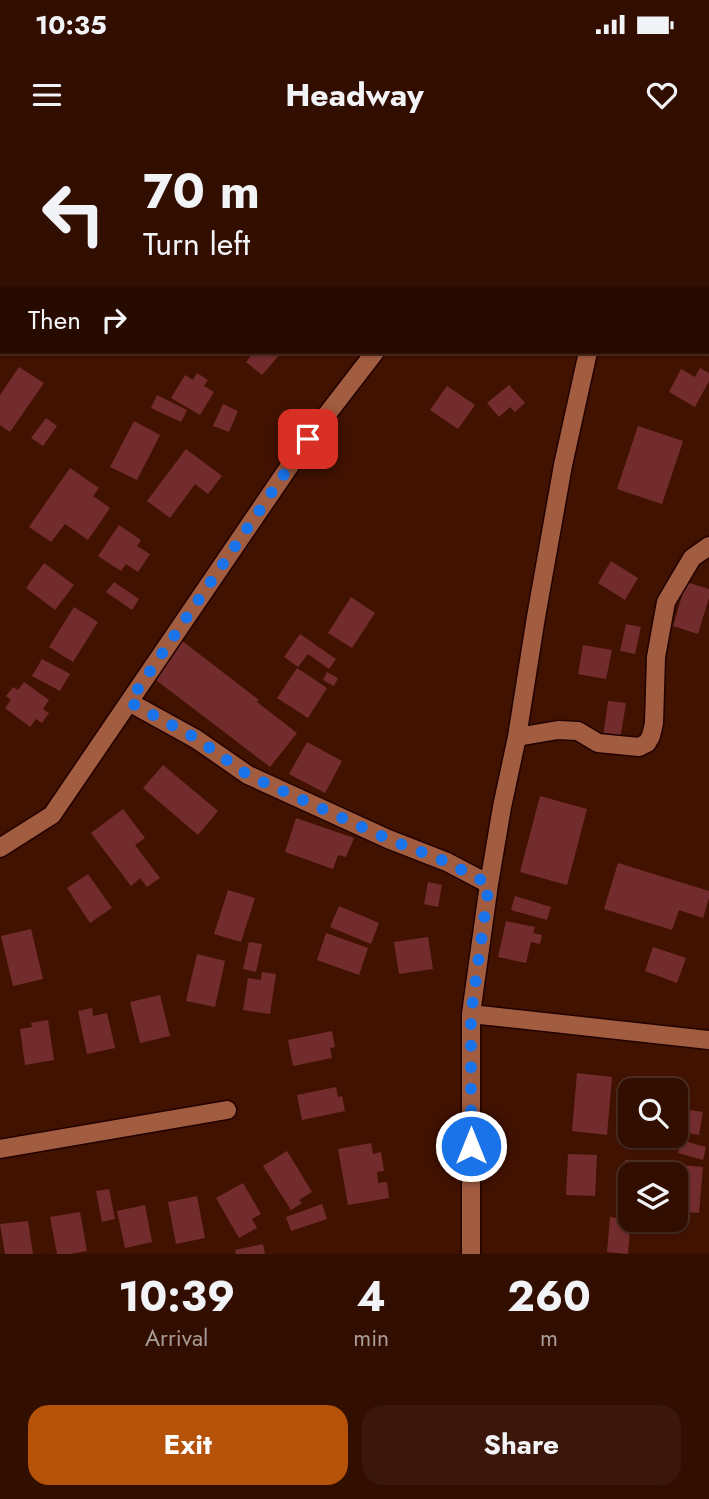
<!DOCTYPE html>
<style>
:root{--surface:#320e00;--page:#3a170a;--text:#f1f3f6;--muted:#a89c99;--line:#4d2e22;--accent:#b45309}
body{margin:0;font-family:Jost,sans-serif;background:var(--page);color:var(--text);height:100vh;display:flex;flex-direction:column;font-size:26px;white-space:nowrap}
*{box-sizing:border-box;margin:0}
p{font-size:23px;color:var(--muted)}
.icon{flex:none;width:38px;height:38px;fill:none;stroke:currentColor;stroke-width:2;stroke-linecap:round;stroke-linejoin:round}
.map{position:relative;height:1114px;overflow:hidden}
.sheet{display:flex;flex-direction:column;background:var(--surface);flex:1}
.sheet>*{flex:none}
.guide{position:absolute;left:0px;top:0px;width:710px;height:214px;box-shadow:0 2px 5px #0004,0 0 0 2px var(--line);background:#320e00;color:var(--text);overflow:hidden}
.controls{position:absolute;left:618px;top:938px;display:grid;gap:14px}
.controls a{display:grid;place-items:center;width:70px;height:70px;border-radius:14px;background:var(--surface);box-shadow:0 2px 5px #0004,0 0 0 2px var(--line);font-size:35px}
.pin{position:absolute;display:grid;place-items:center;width:60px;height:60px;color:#fff;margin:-30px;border-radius:14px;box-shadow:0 4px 10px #0006}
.me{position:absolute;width:77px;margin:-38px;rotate:0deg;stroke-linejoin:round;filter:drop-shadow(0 0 5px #0008)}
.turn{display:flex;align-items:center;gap:24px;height:147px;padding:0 28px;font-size:32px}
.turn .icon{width:91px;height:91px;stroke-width:2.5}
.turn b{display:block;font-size:49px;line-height:60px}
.then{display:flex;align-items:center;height:66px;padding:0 28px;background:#0003;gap:14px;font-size:26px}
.eta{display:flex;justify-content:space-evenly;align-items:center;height:119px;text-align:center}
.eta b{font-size:42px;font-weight:700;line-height:49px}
.button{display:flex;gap:14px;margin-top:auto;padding:14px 28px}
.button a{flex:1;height:80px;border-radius:21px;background:var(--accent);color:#fff;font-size:28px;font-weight:700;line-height:80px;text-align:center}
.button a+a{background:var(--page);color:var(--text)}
.status{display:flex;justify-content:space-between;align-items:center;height:49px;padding:0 35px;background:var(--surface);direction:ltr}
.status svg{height:19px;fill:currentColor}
header{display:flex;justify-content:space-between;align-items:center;height:91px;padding:0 28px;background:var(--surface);font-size:32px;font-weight:700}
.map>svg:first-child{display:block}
.building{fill:#732c2d}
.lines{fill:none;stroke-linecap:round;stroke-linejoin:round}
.street-casing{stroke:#210200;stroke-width:21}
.street{stroke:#a25c40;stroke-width:18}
.route{stroke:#1a73e8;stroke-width:12;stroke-dasharray:0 21.6}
</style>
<div class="status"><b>10:35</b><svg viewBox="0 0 49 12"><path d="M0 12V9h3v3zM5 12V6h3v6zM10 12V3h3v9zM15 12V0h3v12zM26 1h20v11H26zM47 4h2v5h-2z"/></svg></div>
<header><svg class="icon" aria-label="menu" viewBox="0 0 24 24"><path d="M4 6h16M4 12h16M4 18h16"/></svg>Headway<svg class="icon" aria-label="heart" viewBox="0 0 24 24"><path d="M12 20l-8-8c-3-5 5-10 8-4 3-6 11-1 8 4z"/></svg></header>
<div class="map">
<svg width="709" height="1114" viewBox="0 0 709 1114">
<rect width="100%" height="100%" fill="#421200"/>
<path class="building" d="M 254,212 L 282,212 L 262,235 L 246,222 Z
M 19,227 L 44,243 L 10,292 L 0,285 L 0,255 Z
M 700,228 L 709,233 L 709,241 L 695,267 L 669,252 L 681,229 L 695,237 Z
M 197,233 L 208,240 L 204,246 L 214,252 L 200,275 L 171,258 L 185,235 L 193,240 Z
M 509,245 L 525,263 L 515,272 L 510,267 L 499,277 L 487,263 Z
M 447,246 L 475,265 L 458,289 L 430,270 Z
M 157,255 L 187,270 L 181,282 L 151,268 Z
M 223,264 L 238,271 L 229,292 L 213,286 Z
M 46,278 L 57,286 L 43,306 L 31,298 Z
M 134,281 L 160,295 L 137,340 L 110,327 Z
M 638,286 L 683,301 L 662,364 L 617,349 Z
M 186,309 L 222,336 L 208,354 L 195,344 L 170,378 L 147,361 Z
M 70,328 L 99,348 L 93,356 L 110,368 L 88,400 L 65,384 L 51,402 L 29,387 Z
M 119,385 L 141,400 L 137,406 L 150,414 L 138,432 L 126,424 L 121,431 L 98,416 Z
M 611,421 L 638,438 L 625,460 L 598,443 Z
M 44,423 L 74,445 L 55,470 L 26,448 Z
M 114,442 L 139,459 L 132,470 L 106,452 Z
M 686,442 L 709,449 L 709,458 L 698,494 L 673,486 Z
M 351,457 L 375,473 L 352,508 L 328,493 Z
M 74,467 L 98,482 L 73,522 L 49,507 Z
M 626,484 L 641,487 L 635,514 L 620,511 Z
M 300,494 L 336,519 L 329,529 L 308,514 L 298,527 L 284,517 Z
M 181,500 L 259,560 L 257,562 L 297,593 L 270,627 L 152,537 Z
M 583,505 L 612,510 L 606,539 L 578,534 Z
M 42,519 L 70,534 L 60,551 L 32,536 Z
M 297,528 L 327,548 L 308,578 L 277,558 Z
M 327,532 L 338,538 L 334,546 L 323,540 Z
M 24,542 L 49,560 L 43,569 L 49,573 L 42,583 L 36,579 L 30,587 L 5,568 L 11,560 L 6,556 L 13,547 L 18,550 Z
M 608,561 L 626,563 L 620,600 L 603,598 Z
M 307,602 L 342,621 L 325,653 L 289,634 Z
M 163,625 L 218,671 L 198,695 L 143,648 Z
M 540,656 L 587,669 L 567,745 L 520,732 Z
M 123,669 L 145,698 L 135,705 L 160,738 L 147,747 L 140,738 L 131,746 L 91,693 Z
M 296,678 L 354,698 L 346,717 L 338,715 L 333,729 L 285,712 Z
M 618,723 L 709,751 L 709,758 L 703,778 L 679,770 L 672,790 L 604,769 Z
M 88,734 L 112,768 L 90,783 L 67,748 Z
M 428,742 L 442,745 L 438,767 L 424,764 Z
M 228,750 L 255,758 L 241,802 L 214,794 Z
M 515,756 L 551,767 L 547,780 L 511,770 Z
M 339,766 L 379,783 L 371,804 L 330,787 Z
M 506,781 L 535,787 L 533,793 L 542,795 L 540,804 L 531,802 L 526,823 L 498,817 Z
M 31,789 L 43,839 L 13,846 L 1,796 Z
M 326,793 L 368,808 L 359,835 L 317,820 Z
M 428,797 L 433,829 L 399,834 L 394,802 Z
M 249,802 L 262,804 L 256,832 L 243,829 Z
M 653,807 L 686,818 L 677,843 L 645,831 Z
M 197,814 L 225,821 L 215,867 L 186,861 Z
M 262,832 L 276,834 L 270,874 L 243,870 L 248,838 L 261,840 Z
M 160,855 L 170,896 L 140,903 L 130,862 Z
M 92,868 L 93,876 L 107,873 L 115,908 L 87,914 L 78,871 Z
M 48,880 L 54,920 L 25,925 L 20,889 L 32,887 L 31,883 Z
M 332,891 L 335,907 L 330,908 L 332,918 L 293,926 L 288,900 Z
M 577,933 L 612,937 L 607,995 L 572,991 Z
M 336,947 L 338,957 L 342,956 L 345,971 L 302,980 L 297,955 Z
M 676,968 L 703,972 L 699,995 L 676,991 Z
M 681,1000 L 706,1007 L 703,1020 L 678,1013 Z
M 371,1003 L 373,1014 L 381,1012 L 384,1031 L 377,1032 L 378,1043 L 387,1042 L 389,1058 L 348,1065 L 338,1009 Z
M 287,1011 L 312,1052 L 299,1060 L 302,1063 L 291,1070 L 263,1026 Z
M 568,1014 L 597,1015 L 595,1056 L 566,1055 Z
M 625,1020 L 703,1027 L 699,1073 L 676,1071 L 676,1034 L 630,1034 L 630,1067 L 621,1067 Z
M 243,1043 L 261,1074 L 252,1079 L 257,1088 L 239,1098 L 216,1058 Z
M 109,1049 L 115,1079 L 102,1082 L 96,1051 Z
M 197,1056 L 205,1098 L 176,1104 L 168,1062 Z
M 322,1064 L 327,1079 L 291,1091 L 286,1077 Z
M 145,1065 L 152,1102 L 125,1108 L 117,1071 Z
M 80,1072 L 87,1111 L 70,1114 L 57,1114 L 50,1077 Z
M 610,1077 L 631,1080 L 628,1114 L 607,1112 Z
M 28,1081 L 33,1114 L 5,1114 L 0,1084 Z
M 263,1104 L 265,1114 L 236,1114 L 235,1110 Z"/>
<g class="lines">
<defs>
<path id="street" d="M 38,2 L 39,0
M 536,2 L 538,0
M 641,2 L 641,0
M 0,58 L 2,55
M 129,562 L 196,599 L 248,635 L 388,699 L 447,722 L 489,744
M 517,597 L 558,590 L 578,591 L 598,603 L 639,607 L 647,603 L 651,596 L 654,583 L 656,517 L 666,462 L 692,418 L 709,406
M 0,708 L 52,675 L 308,299 L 375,212
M 471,874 L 709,900
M 0,1009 L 227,970
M 471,1114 L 471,874 L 489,744 L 502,667 L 517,597 L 536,477 L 563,325 L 588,212"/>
</defs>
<use href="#street" class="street-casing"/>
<use href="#street" class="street"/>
</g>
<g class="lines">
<path class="route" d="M 308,299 L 129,562 L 196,598 L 248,635 L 388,699 L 447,722 L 489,744 L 471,874 L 471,1006"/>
</g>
</svg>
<div class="controls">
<a><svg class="icon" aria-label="search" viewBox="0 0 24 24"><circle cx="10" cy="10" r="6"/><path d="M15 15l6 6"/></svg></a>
<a><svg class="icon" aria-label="layers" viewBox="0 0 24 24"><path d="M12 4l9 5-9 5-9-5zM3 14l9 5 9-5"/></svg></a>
</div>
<div class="pin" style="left:308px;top:299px;background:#d93025"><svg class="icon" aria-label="arrive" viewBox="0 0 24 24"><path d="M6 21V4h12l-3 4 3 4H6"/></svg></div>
<svg class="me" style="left:471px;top:1006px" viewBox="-20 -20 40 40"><circle r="17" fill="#1a73e8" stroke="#fff" stroke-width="3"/><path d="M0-11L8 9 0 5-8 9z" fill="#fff"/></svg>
<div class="guide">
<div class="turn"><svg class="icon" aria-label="left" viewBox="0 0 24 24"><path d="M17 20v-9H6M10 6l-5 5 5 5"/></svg><div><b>70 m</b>Turn left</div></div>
<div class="then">Then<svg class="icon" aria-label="right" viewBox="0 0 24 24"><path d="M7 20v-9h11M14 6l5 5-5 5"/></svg></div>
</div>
</div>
<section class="sheet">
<div class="eta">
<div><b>10:39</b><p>Arrival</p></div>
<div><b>4</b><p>min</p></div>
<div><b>260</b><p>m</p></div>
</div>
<div class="button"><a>Exit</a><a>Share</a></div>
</section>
